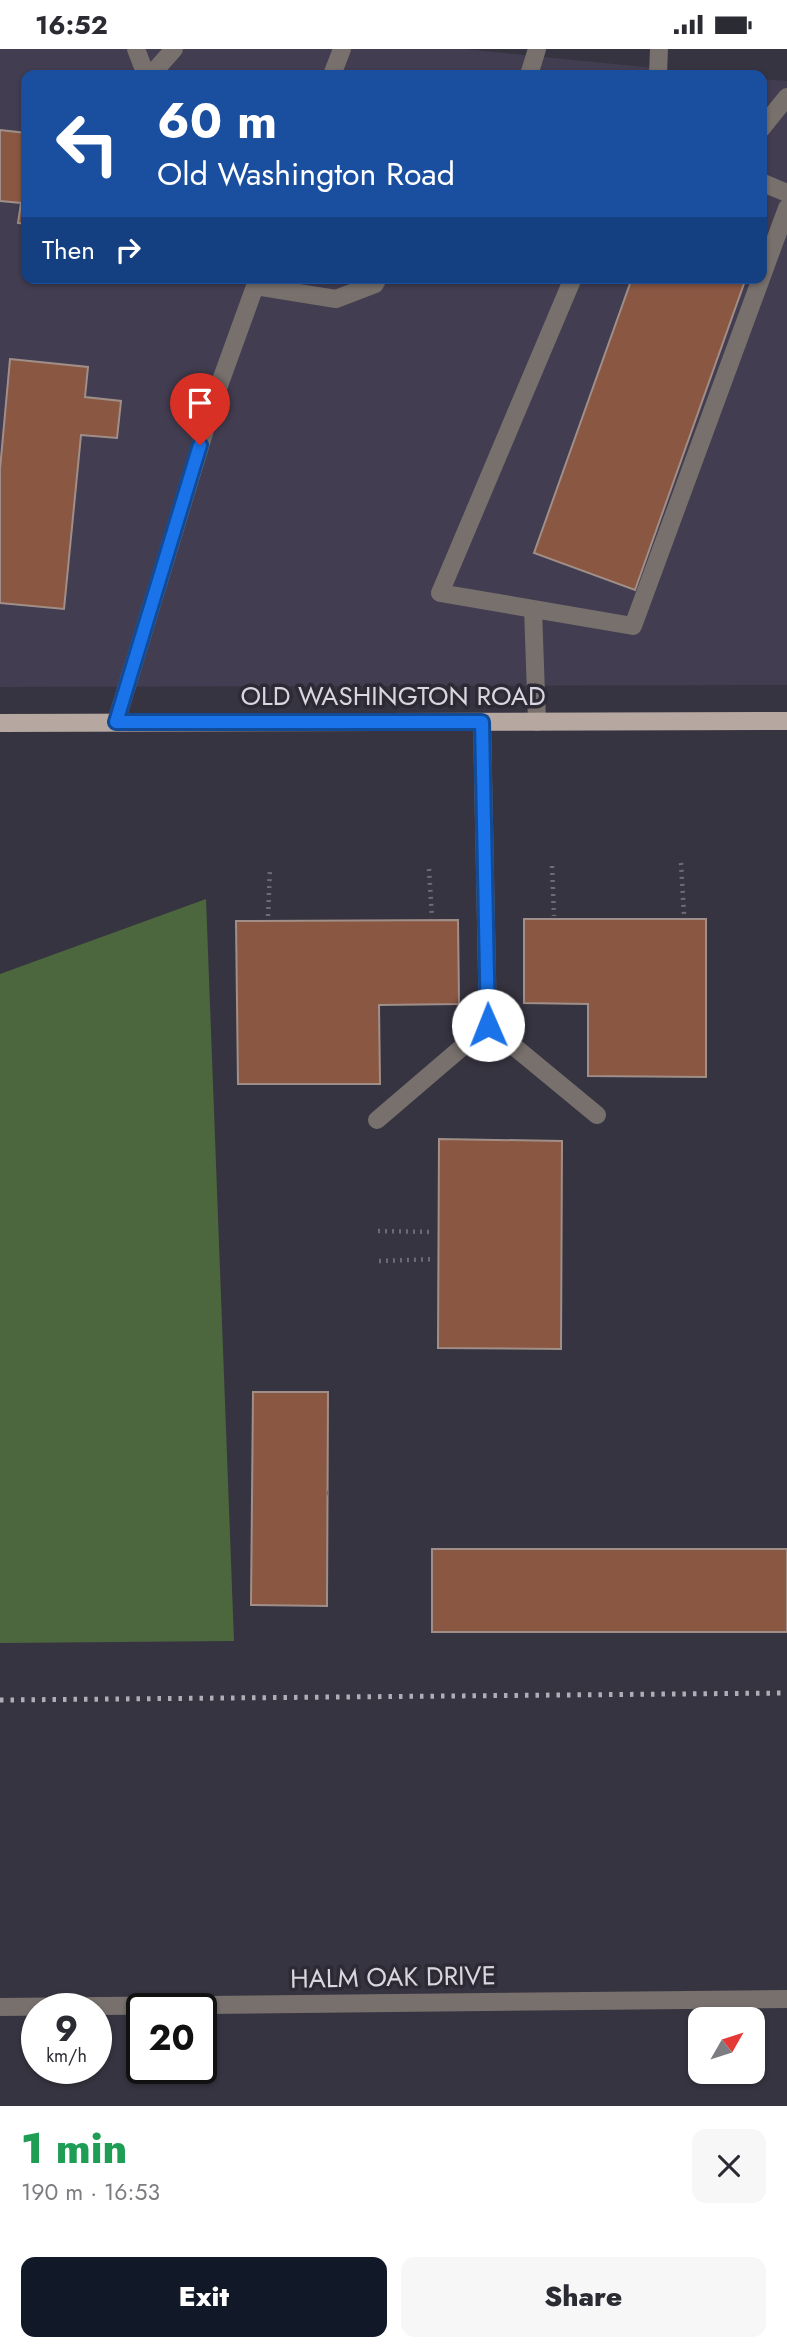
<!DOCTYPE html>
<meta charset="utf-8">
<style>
:root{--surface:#fff;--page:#f7f7f7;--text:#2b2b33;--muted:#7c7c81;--accent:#111827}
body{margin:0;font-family:Jost,sans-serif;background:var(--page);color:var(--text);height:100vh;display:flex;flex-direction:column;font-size:26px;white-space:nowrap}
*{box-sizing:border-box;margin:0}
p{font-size:23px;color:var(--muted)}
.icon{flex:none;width:38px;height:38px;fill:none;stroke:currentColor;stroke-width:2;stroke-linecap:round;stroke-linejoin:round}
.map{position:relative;height:2057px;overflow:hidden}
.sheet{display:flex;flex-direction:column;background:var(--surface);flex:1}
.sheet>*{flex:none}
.hud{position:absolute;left:21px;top:21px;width:746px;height:214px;border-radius:14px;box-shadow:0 2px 5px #0004;background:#1a4fa0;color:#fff;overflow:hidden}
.needle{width:46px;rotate:51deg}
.controls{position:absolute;left:688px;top:1958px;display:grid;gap:14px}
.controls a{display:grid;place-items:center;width:77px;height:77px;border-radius:14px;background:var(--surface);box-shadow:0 2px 5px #0004;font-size:35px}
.speed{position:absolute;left:21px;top:1944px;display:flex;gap:14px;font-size:35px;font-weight:700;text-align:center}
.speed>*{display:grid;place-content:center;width:91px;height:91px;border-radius:50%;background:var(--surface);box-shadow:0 2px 5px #0004;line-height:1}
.speed small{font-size:18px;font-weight:400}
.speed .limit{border:4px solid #111;border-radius:10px;background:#fff;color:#111}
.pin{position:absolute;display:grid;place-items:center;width:60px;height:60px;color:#fff;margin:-72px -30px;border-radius:50% 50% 50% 0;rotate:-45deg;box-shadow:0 0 7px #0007}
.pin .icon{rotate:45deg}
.me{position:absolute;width:77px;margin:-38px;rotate:359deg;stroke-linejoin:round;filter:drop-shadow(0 0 5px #0008)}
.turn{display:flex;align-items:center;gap:24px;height:147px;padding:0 21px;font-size:32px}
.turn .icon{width:91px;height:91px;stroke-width:2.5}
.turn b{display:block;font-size:49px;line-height:60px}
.then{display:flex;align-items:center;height:66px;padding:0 21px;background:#0003;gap:14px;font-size:26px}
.round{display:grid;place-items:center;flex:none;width:74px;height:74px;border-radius:14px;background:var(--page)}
.summary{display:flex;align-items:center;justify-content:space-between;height:119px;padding:0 21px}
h1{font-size:42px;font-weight:800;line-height:52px;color:#1e9e55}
.primary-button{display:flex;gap:14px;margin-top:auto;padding:14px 21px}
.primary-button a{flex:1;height:80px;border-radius:14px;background:var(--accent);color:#fff;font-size:28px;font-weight:800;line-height:80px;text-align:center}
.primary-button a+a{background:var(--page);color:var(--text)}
.status{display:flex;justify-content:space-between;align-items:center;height:49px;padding:0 35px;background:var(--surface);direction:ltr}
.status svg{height:19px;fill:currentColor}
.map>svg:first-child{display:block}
.built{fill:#423d50}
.green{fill:#4c673e}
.building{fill:#8a5743;stroke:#a08f88;stroke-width:2}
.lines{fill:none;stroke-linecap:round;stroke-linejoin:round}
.path{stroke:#6d6b76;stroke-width:4.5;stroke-dasharray:2 5;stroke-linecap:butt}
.minor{stroke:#77706c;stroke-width:18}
.major{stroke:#b6a8a1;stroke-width:18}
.rail{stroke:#b0adb7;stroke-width:5;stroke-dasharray:3.5 7;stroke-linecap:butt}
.route-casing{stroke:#114b97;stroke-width:18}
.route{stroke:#1a73e8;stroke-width:12}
.labels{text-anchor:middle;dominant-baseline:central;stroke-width:7;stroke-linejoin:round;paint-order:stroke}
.street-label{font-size:26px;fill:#d8d6de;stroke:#2d2a36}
</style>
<div class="status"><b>16:52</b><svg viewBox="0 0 49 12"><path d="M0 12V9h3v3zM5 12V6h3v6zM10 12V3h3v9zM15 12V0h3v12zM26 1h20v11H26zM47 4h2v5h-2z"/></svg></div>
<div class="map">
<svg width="787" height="2057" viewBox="0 0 787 2057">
<rect width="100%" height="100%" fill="#373441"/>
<path class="built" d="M 0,0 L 464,0 L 725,26 L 26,26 L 26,229 L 761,229 L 761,30 L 787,32 L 787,636 L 0,638 Z"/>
<path class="green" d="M 206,850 L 234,1592 L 0,1594 L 0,925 Z"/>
<path class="building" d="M 0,81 L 26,84 L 26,175 L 18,174 L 21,154 L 0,152 Z
M 632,229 L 746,229 L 635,541 L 534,504 Z
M 10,310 L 88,318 L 85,348 L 121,352 L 117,389 L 81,386 L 64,560 L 0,554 L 0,420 Z
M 524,870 L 706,870 L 706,1028 L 588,1027 L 588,955 L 524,954 Z
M 458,871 L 459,955 L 379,956 L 380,1035 L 238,1035 L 236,872 Z
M 439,1090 L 562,1092 L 561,1300 L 438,1299 Z
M 253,1343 L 328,1343 L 327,1557 L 251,1556 Z
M 432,1500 L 787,1500 L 787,1583 L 432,1583 Z"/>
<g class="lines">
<path class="path" d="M 681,814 L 684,865
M 552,817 L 554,867
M 429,820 L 432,869
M 268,867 L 270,821
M 378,1182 L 434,1183
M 379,1212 L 434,1210
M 327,1444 L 330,1444"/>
<path class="minor" d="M 136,0 L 146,26
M 151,26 L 174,0
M 332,26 L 342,0
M 529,26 L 537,0
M 658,26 L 659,0
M 761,80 L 787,48
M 761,133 L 787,144
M 573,229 L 440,544 L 633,577 L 787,159
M 255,237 L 336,250 L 375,235 L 378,229
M 533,560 L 537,673
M 116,673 L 216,345 L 258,229
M 482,673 L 488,976 L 597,1066
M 377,1071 L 488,976
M 0,1958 L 787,1950"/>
<path class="major" d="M 0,674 L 787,672"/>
<path class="rail" d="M 0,1651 L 787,1644"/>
</g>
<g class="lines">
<defs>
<path id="route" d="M 200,396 L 116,673 L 482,673 L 488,976"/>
</defs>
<use href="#route" class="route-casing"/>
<use href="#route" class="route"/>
</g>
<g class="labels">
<g class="street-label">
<text x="393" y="647">OLD WASHINGTON ROAD</text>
<text transform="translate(393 1928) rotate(-1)">HALM OAK DRIVE</text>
</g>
</g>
</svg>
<div class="controls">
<a><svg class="needle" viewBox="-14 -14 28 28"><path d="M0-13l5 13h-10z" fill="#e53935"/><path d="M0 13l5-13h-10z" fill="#7c7c81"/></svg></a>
</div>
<div class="speed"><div>9<small>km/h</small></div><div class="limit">20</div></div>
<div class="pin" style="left:200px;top:396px;background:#d93025"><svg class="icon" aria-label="arrive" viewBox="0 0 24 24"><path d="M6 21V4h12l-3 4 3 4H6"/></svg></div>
<svg class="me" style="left:488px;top:976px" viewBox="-20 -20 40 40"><circle r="19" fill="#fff"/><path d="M0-13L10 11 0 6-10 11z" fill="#1a73e8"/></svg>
<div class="hud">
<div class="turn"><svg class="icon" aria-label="left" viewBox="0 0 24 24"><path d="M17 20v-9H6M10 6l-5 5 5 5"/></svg><div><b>60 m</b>Old Washington Road</div></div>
<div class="then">Then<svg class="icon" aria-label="right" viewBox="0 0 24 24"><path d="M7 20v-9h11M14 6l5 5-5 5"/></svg></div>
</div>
</div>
<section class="sheet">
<div class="summary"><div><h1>1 min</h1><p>190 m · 16:53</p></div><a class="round"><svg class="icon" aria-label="close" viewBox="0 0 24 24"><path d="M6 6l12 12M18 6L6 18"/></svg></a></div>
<div class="primary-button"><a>Exit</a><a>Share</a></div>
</section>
